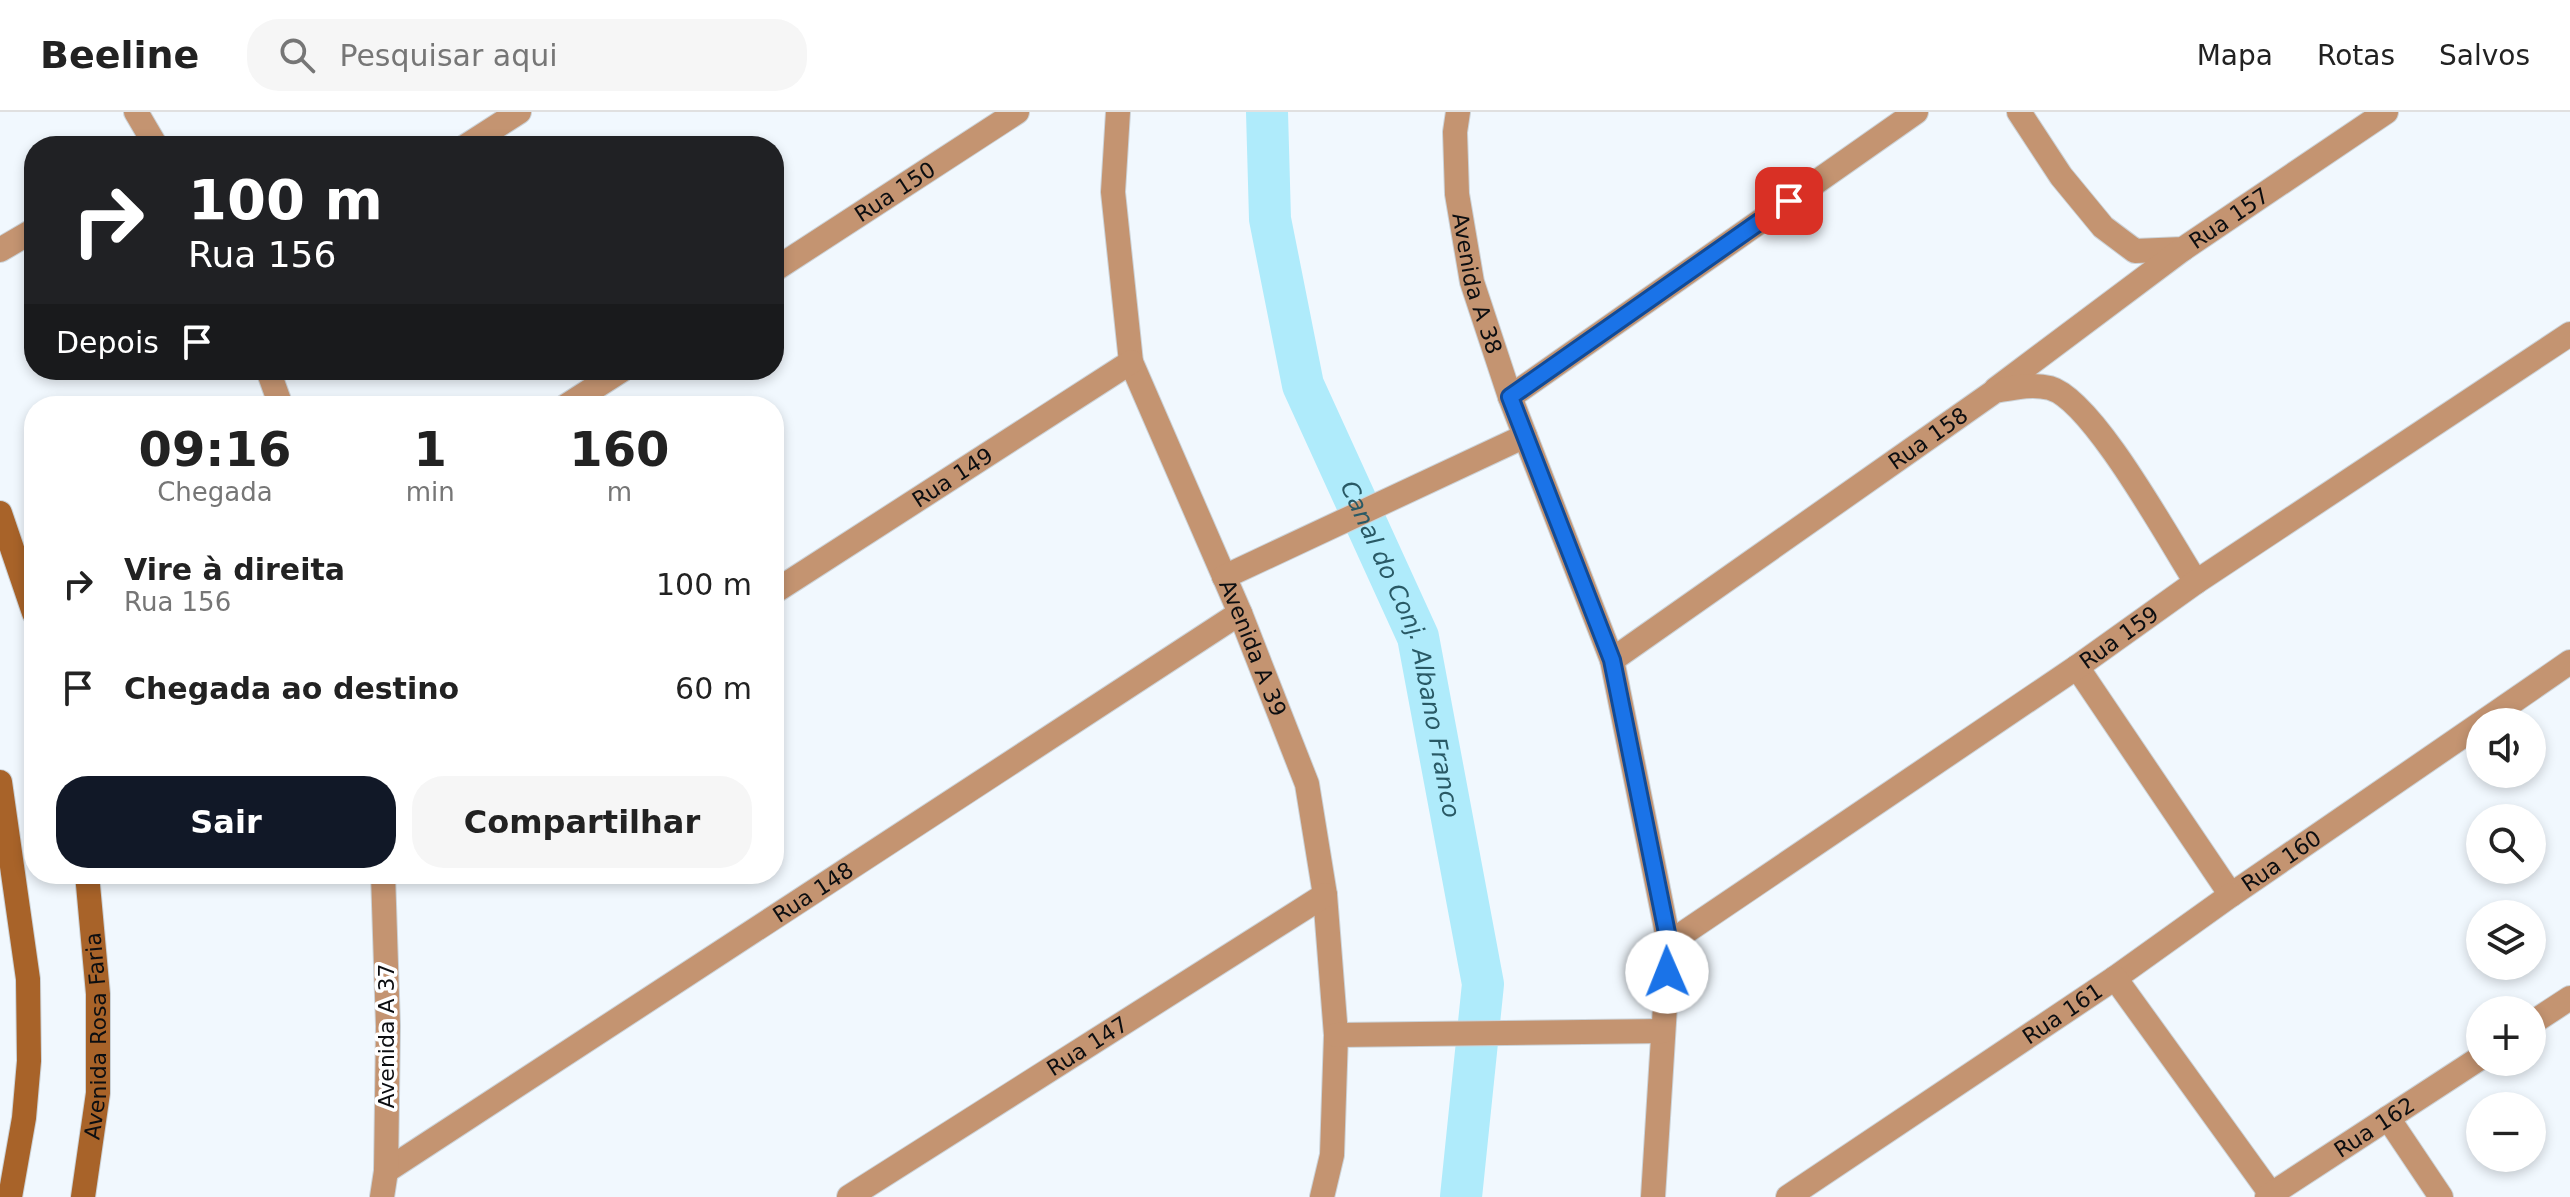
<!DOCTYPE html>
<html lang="pt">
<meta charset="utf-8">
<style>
:root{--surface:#fff;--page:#f6f6f6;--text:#222;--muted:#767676;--line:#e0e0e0;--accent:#111827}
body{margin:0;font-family:"DejaVu Sans",sans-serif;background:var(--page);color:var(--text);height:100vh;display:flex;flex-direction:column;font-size:30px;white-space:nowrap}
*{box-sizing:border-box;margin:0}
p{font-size:26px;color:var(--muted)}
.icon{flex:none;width:44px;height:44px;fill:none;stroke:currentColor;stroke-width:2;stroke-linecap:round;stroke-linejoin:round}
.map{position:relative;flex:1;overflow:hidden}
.details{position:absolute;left:24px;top:284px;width:760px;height:488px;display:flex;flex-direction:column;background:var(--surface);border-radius:32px;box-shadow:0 4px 12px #0003}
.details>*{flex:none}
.top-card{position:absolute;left:24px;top:24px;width:760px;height:244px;border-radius:32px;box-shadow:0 4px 12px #0003;background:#202124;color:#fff;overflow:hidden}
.buttons{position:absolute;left:2466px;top:596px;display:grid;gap:16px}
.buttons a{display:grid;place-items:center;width:80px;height:80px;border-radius:50%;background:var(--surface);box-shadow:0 4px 12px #0003;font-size:40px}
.pin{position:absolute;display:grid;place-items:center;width:68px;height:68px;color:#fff;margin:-34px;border-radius:16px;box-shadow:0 4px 12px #0006}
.me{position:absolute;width:88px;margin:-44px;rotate:359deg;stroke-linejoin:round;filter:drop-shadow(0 0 6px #0008)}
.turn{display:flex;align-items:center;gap:28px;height:168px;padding:0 32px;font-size:36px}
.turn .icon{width:104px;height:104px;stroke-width:2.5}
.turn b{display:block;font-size:56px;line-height:68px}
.then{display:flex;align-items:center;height:76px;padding:0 32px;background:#0003;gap:16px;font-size:30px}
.eta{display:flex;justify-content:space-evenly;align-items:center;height:136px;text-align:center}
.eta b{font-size:48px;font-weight:700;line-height:56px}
.primary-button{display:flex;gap:16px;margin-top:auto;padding:16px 32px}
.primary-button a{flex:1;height:92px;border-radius:32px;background:var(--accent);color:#fff;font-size:32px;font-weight:700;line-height:92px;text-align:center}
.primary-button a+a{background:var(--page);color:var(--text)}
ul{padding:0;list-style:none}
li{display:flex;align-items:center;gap:24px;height:104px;padding:0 32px}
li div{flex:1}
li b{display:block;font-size:30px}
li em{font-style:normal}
header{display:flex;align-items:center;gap:48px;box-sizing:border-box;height:112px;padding:0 40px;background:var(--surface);border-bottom:2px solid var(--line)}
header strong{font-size:38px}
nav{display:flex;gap:44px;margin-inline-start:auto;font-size:28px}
.search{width:560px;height:72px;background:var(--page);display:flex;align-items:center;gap:20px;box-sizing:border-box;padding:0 28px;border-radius:32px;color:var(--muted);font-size:30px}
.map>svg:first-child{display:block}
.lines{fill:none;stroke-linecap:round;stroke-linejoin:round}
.canal{stroke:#afebfb;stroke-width:42}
.street-casing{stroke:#ccd3d8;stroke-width:26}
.secondary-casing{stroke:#ccd3d8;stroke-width:26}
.street{stroke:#c49471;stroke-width:24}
.secondary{stroke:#a86329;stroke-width:24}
.route-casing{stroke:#114b97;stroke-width:20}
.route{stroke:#1a73e8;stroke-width:14}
.labels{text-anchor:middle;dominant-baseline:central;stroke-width:7;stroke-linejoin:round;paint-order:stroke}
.street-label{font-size:22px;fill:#0c0e11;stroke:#fff}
.water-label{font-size:24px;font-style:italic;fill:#295965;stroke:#fff}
</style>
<header>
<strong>Beeline</strong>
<div class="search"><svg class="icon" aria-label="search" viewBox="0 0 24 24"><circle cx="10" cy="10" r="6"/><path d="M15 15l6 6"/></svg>Pesquisar aqui</div>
<nav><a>Mapa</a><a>Rotas</a><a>Salvos</a></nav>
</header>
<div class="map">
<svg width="2570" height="1085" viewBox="0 0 2570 1085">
<rect width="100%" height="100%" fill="#f1f8fe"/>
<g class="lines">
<path class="canal" id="s1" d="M 1267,0 L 1270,107 L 1303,273 L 1418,525 L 1483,872 L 1461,1085"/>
<defs>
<g id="street">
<path d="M 136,0 L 156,34"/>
<path id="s2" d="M 1118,0 L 1113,80 L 1131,250 L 1240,501 L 1307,672 L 1325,783 L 1336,923 L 1332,1043 L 1322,1085"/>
<path id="s3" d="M 1458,0 L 1455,20 L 1457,82 L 1472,170 L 1510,285 L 1612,548 L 1669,831 L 1653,1085"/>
<path id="s4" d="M 2019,0 L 2061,64 L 2103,115 L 2135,139 L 2183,137 L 2386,0"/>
<path d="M 466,34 L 519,0"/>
<path d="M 0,138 L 34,118"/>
<path id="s5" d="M 774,158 L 1017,0"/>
<path d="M 268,258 L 281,294"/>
<path d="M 1996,277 L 2183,137"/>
<path d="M 1510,285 L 1916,0"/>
<path d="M 566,294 L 622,258"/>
<path d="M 1224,465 L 1525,324"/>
<path id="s6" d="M 774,480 L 1131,250"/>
<path id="s7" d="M 1612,548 L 1995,279 C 2012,276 2032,271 2050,276 C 2093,288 2169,428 2196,470"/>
<path id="s8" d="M 2077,555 L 2231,783 L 2480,612"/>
<path d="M 2483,610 L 2570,550"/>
<path id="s9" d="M 1669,831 L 2077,555 L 2196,470 L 2570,222"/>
<path d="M 2115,866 L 2231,783"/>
<path d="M 2532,911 L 2570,886"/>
<path d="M 1336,923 L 1663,919"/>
<path d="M 2388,1006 L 2441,1085"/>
<path id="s10" d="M 386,1059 L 1240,501"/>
<path d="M 382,1085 L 386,1059 L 388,914 L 383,762"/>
<path id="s11" d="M 849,1085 L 1325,783"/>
<path id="s12" d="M 1788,1085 L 2115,866 L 2271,1082"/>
<path id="s13" d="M 2267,1085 L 2480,946"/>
</g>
<g id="secondary">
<path d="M 0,401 L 34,501"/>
<path d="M 0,670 L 28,867 L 29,949 L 24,1006 L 10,1085"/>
<path id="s14" d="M 83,1085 L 98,981 L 98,882 L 87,762"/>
</g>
</defs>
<use href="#street" class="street-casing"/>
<use href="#secondary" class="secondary-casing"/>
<use href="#street" class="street"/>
<use href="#secondary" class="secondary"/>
</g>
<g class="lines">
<defs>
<path id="route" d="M 1667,860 L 1669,831 L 1612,548 L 1510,285 L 1789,89"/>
</defs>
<use href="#route" class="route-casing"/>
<use href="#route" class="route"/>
</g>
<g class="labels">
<g class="street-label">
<text stroke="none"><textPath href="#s5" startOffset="144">Rua 150</textPath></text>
<text stroke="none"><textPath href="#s4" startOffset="286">Rua 157</textPath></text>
<text stroke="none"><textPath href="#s3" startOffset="174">Avenida A 38</textPath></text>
<text stroke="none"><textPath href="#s7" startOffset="386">Rua 158</textPath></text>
<text stroke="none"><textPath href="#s6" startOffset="212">Rua 149</textPath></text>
<text stroke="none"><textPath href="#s9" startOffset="544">Rua 159</textPath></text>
<text stroke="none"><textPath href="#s2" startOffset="562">Avenida A 39</textPath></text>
<text stroke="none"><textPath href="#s8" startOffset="336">Rua 160</textPath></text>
<text stroke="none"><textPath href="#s10" startOffset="510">Rua 148</textPath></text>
<text stroke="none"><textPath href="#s12" startOffset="330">Rua 161</textPath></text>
<text stroke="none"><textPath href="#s14" startOffset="162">Avenida Rosa Faria</textPath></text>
<text transform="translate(386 924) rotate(-90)">Avenida A 37</text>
<text stroke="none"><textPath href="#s11" startOffset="282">Rua 147</textPath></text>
<text stroke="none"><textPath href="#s13" startOffset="128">Rua 162</textPath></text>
</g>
<g class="water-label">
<text stroke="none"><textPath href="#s1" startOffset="560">Canal do Conj. Albano Franco</textPath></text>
</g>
</g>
</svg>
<div class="buttons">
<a><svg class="icon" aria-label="sound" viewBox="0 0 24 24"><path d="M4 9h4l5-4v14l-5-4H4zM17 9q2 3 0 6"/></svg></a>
<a><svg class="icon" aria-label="search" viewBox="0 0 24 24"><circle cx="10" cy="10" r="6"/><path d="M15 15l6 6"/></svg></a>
<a><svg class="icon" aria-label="layers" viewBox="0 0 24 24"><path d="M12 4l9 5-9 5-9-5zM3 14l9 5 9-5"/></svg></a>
<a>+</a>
<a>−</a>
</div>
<div class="pin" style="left:1789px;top:89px;background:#d93025"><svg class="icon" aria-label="arrive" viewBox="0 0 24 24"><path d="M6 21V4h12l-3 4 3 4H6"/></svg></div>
<svg class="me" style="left:1667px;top:860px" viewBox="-20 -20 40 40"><circle r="19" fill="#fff"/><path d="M0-13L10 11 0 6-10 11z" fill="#1a73e8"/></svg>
<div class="top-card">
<div class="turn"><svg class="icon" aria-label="right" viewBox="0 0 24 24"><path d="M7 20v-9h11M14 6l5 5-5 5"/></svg><div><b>100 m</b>Rua 156</div></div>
<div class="then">Depois<svg class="icon" aria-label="arrive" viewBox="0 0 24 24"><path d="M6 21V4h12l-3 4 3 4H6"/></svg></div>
</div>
<section class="details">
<div class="eta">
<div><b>09:16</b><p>Chegada</p></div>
<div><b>1</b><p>min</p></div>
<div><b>160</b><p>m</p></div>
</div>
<ul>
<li><svg class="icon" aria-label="right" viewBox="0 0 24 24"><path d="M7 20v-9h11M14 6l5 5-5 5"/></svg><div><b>Vire à direita</b><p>Rua 156</p></div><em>100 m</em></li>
<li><svg class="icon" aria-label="arrive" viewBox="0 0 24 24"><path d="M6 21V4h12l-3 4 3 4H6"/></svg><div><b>Chegada ao destino</b></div><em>60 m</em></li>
</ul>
<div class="primary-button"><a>Sair</a><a>Compartilhar</a></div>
</section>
</div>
